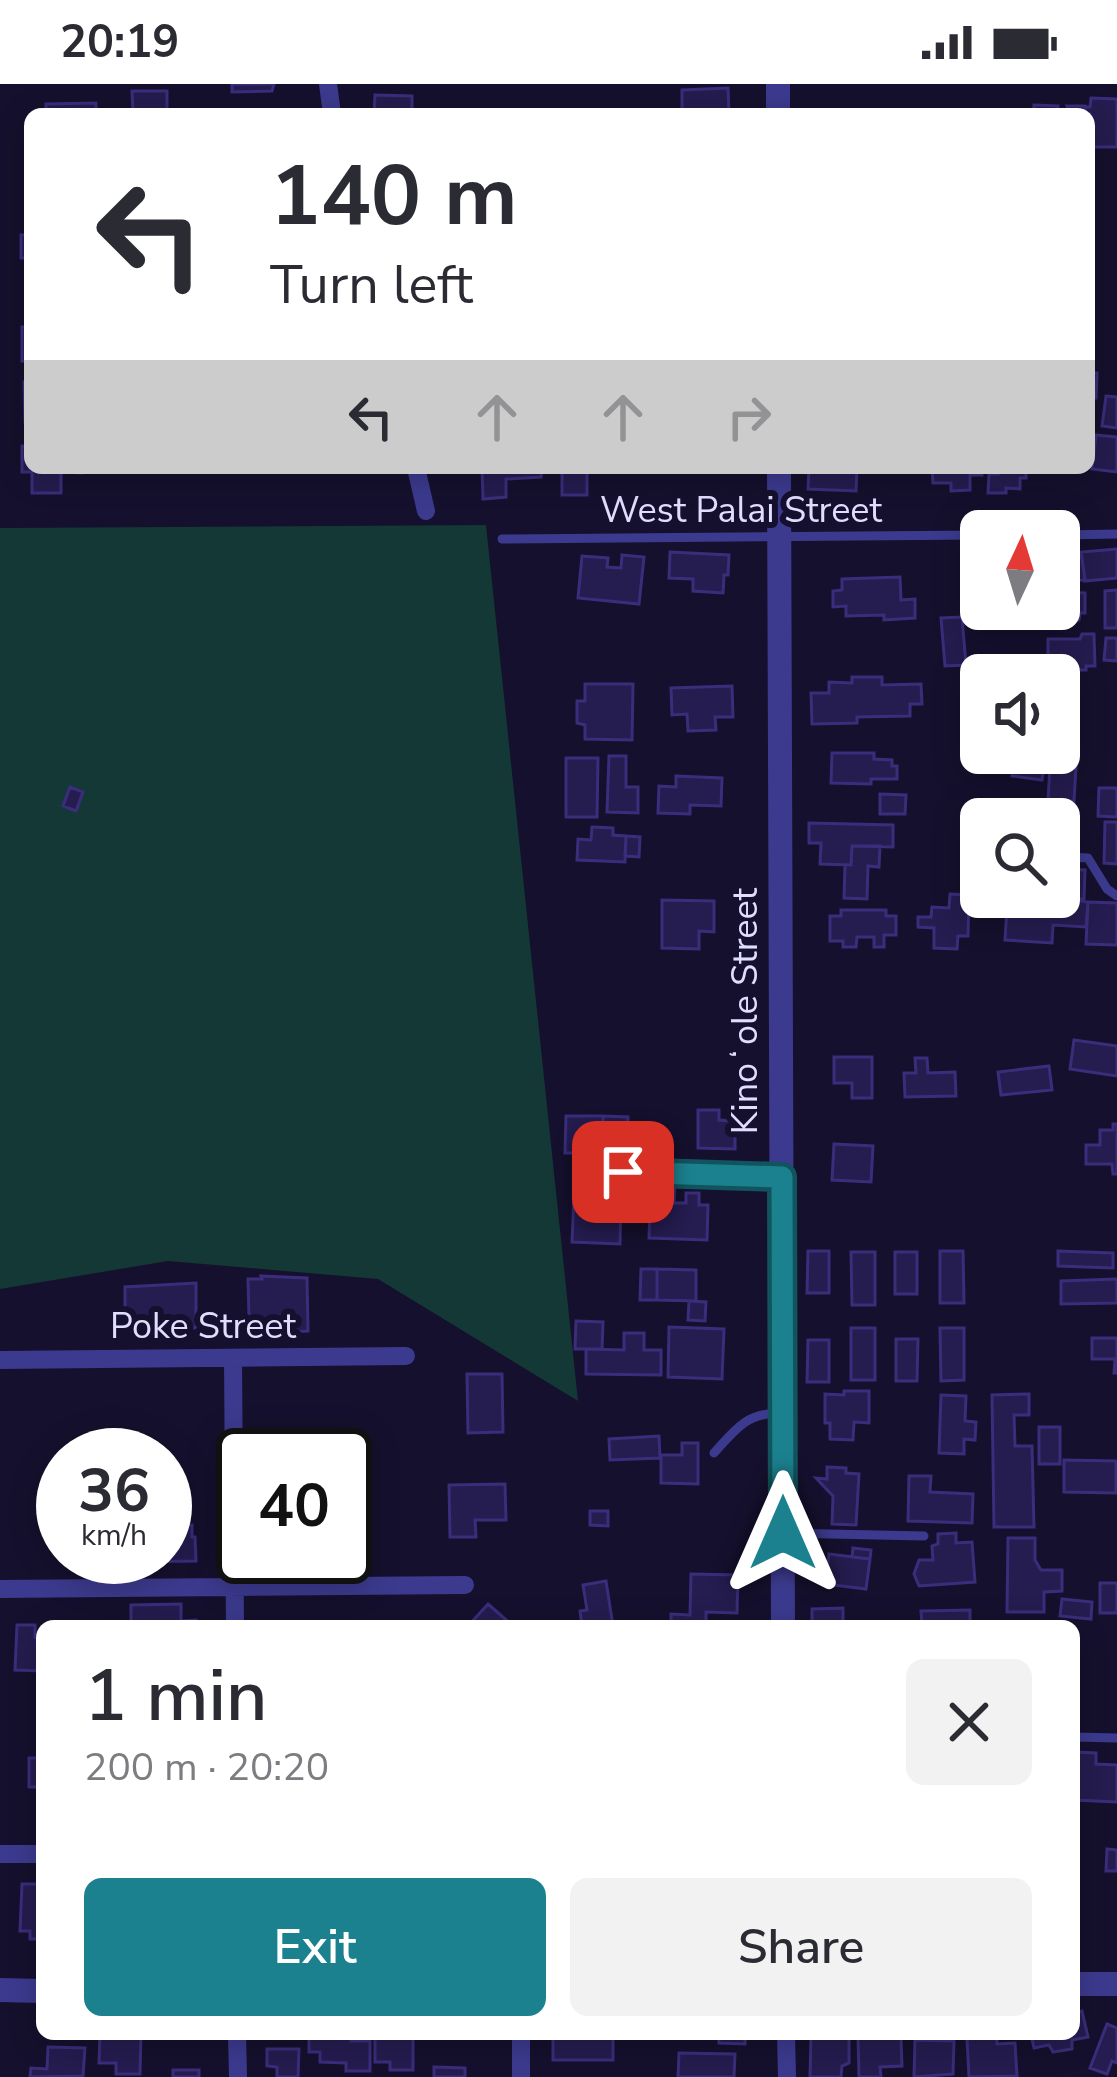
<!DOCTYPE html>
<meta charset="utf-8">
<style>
:root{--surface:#fff;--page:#f2f2f3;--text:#2b2b33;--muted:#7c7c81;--accent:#1c818f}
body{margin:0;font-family:"Nunito Sans",sans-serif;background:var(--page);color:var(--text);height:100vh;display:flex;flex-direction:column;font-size:45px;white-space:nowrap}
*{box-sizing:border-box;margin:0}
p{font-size:39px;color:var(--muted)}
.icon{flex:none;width:66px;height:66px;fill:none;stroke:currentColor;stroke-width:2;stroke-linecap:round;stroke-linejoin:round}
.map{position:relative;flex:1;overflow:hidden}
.details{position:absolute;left:36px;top:1536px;width:1044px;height:420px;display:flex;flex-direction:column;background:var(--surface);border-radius:18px;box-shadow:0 6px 30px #0003}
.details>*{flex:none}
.banner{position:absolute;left:24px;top:24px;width:1071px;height:366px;border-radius:18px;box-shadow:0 6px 30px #0003;background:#fff;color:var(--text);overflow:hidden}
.needle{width:78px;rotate:4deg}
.buttons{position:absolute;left:960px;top:426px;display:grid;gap:24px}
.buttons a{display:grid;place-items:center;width:120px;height:120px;border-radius:18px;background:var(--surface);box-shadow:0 6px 30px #0003;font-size:60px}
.speed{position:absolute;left:36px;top:1344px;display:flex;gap:24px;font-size:60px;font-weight:700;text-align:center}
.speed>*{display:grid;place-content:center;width:156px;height:156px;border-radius:50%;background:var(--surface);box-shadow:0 6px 30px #0003;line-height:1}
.speed small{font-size:30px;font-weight:400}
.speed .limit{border:6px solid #111;border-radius:18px;background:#fff;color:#111}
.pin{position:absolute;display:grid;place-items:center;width:102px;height:102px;color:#fff;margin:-51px;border-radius:24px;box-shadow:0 6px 18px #0006}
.me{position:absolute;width:132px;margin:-66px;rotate:0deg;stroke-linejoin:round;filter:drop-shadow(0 0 9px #0008)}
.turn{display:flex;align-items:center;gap:42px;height:252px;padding:0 48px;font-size:54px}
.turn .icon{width:156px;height:156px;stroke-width:2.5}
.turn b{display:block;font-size:84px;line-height:102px}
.lanes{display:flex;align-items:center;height:114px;padding:0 48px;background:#0003;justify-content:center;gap:60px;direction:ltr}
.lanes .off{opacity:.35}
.round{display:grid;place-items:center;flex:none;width:126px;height:126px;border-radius:18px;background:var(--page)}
.summary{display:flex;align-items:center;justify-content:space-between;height:204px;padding:0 48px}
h1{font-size:72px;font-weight:600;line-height:90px}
.primary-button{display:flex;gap:24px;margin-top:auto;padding:24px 48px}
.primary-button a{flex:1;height:138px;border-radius:18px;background:var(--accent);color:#fff;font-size:48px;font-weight:600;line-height:138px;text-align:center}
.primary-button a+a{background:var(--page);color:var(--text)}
.status{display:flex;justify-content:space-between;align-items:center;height:84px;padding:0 60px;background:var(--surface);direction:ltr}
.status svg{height:33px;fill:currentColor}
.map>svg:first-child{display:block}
.green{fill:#133836}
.building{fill:#251c4f;stroke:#3b2d7c;stroke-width:3}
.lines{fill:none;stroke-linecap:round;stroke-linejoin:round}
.service{stroke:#3c3a8e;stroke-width:9}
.minor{stroke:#3c3a8e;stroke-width:18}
.tertiary{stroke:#3c3a8e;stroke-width:24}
.route-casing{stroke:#12545d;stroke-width:30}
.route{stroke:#1c818f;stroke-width:21}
.labels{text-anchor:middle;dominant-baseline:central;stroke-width:12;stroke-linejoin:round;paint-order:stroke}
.street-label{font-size:36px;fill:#e0ddff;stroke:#15102d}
</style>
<div class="status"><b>20:19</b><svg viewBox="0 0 49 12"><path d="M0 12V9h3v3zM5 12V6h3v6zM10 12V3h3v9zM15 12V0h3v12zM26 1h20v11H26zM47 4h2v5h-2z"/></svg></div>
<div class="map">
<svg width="1117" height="1993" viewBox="0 0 1117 1993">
<rect width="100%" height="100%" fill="#15102d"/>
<path class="green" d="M 486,441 L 578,1317 L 378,1195 L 168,1177 L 0,1205 L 0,444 Z"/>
<path class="building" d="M 232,0 L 274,0 L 272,7 L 232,8 Z
M 728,4 L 729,30 L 663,30 L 662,28 L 682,27 L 682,6 Z
M 132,7 L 167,7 L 167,30 L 133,30 Z
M 375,11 L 412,12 L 412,30 L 374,30 Z
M 1091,14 L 1117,15 L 1117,63 L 1090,63 L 1089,30 L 1085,30 L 1085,23 L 1090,23 Z
M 96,19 L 96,30 L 46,30 L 46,20 Z
M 1034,21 L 1058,22 L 1057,28 L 1070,28 L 1067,22 L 1085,22 L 1085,30 L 1034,30 Z
M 21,151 L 30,151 L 30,174 L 21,174 Z
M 22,243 L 30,243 L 30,277 L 22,277 Z
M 1089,288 L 1097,289 L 1096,314 L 1089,314 Z
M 24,298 L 30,298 L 30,338 L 25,338 Z
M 1106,312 L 1117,313 L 1117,344 L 1102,342 Z
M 1096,351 L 1117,353 L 1117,388 L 1092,385 Z
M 22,362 L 30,362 L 30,384 L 82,384 L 82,389 L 61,388 L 61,409 L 32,409 L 32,388 L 22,388 Z
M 482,384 L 542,384 L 541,393 L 506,395 L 506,413 L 483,415 Z
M 562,384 L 612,384 L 612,387 L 587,388 L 587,411 L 562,411 Z
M 809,384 L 857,384 L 856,407 L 808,405 Z
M 932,384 L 982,384 L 982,391 L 970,391 L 970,406 L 951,407 L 951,399 L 933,399 Z
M 998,384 L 1026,384 L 1026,394 L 1020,394 L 1020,405 L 1006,404 L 1006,409 L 988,409 L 989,390 L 998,390 Z
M 1117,465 L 1117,494 L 1085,497 L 1081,468 Z
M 670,468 L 729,471 L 728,491 L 724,491 L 723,509 L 693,507 L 693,495 L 669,494 Z
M 622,471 L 644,473 L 639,520 L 578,514 L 582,472 L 608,474 L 607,483 L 621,484 Z
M 1059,473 L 1082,473 L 1085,496 L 1059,497 Z
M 900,493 L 901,516 L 915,515 L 915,534 L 884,536 L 884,531 L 846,532 L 846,522 L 833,523 L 833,507 L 842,506 L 842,495 Z
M 1117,506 L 1117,544 L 1105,544 L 1105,507 Z
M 1059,508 L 1085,509 L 1085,529 L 1080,529 L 1079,536 L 1054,535 L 1054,525 L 1059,525 Z
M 983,525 L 1023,525 L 1023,534 L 983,535 Z
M 962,533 L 966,581 L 945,582 L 941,534 Z
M 1082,550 L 1094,550 L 1095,582 L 1086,582 L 1086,586 L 1048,586 L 1048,555 L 1080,555 Z
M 1106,554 L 1117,554 L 1117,577 L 1104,576 Z
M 852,593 L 882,593 L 882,601 L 921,600 L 922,620 L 910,620 L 910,632 L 857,633 L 857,639 L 812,640 L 811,609 L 829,609 L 829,598 L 852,599 Z
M 585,600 L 633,600 L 632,656 L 585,655 L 585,641 L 577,639 L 577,617 L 585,617 Z
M 732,602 L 733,633 L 715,633 L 716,646 L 688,647 L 687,630 L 672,631 L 671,604 Z
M 832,669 L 874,669 L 874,675 L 892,676 L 892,682 L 897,682 L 897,695 L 871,695 L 871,700 L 831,699 Z
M 1016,669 L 1046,669 L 1042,696 L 1012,692 Z
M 609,672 L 626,672 L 626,703 L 638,703 L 638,729 L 607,728 Z
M 566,674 L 598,674 L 597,733 L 566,733 Z
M 1050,681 L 1076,683 L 1074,717 L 1048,716 Z
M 676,692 L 722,694 L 721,722 L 690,721 L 690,730 L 658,729 L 659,702 L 676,703 Z
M 70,703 L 83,708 L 76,727 L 63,722 Z
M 1099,704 L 1117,704 L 1117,733 L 1098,732 Z
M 880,710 L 906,711 L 905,730 L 880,730 Z
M 1105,738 L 1117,738 L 1117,780 L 1104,779 Z
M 809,739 L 893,741 L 893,763 L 852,762 L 851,781 L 820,780 L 821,759 L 809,759 Z
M 592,743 L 613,744 L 613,751 L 626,752 L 625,778 L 577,776 L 578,755 L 591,756 Z
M 626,752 L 640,753 L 639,773 L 625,772 Z
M 852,762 L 880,762 L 879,783 L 868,782 L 867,815 L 844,814 L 845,781 L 851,781 Z
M 1059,785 L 1085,786 L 1084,815 L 1055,814 L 1059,813 Z
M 950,810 L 969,811 L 968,852 L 958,852 L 957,865 L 934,864 L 934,844 L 918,843 L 918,833 L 931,833 L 932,823 L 949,824 Z
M 1021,813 L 1055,813 L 1088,818 L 1086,843 L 1053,841 L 1052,859 L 1005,856 L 1007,823 L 1021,824 Z
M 662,816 L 714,817 L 714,848 L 699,847 L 699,865 L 662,864 Z
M 1088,818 L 1117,819 L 1117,861 L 1086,860 Z
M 841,826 L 886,826 L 886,832 L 896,832 L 896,851 L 884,851 L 884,863 L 874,863 L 874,853 L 857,853 L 856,863 L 843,863 L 843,857 L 830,857 L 830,832 L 841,832 Z
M 1074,956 L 1117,962 L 1117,992 L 1070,985 Z
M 834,973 L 872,973 L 872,1014 L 852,1014 L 852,999 L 834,999 Z
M 915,974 L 927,974 L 928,989 L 955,988 L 956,1012 L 905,1013 L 904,989 L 916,989 Z
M 1049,982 L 1052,1006 L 1001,1011 L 998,988 Z
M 698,1026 L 719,1026 L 719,1036 L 735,1037 L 735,1065 L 698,1064 Z
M 566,1032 L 603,1032 L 603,1069 L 565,1069 Z
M 603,1032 L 628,1033 L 627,1057 L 602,1056 Z
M 1113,1040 L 1117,1040 L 1117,1090 L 1113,1090 L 1112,1080 L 1086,1080 L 1086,1061 L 1100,1061 L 1100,1046 L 1113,1046 Z
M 834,1060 L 873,1062 L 871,1098 L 832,1096 Z
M 575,1087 L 601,1088 L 600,1115 L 621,1116 L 620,1160 L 572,1158 Z
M 651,1096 L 675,1097 L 674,1119 L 686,1119 L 686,1109 L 699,1109 L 699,1121 L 708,1121 L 707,1156 L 649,1154 Z
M 808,1167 L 829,1167 L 829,1209 L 807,1209 Z
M 940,1167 L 963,1167 L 964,1219 L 940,1219 Z
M 1058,1167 L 1113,1169 L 1113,1184 L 1058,1182 Z
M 851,1168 L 875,1168 L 875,1221 L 852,1221 Z
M 895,1168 L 917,1168 L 917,1210 L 895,1210 Z
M 641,1185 L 657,1185 L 657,1216 L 640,1216 Z
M 657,1185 L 696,1186 L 696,1217 L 657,1216 Z
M 261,1192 L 307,1194 L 308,1247 L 283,1248 L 282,1232 L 274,1232 L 274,1239 L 260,1239 L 260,1233 L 249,1233 L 248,1195 L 262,1195 Z
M 1117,1195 L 1117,1219 L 1061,1220 L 1061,1197 Z
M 196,1199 L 196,1244 L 167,1244 L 167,1248 L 146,1248 L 146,1244 L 136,1244 L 136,1236 L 125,1236 L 125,1203 Z
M 689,1217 L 706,1218 L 705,1237 L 688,1236 Z
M 576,1237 L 603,1238 L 602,1265 L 575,1265 Z
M 669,1243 L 724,1245 L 722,1295 L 668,1293 Z
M 851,1244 L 875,1244 L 875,1296 L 851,1296 Z
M 940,1244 L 964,1244 L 964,1296 L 941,1297 Z
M 624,1249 L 644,1249 L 644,1266 L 661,1266 L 661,1291 L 586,1290 L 586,1265 L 624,1266 Z
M 1092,1254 L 1117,1254 L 1117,1289 L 1114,1289 L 1115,1275 L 1092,1275 Z
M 896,1255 L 918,1255 L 917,1297 L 896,1297 Z
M 808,1256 L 829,1256 L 829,1298 L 807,1298 Z
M 467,1290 L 502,1290 L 503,1348 L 468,1349 Z
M 844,1307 L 869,1307 L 869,1339 L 854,1338 L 853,1356 L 830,1355 L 830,1339 L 825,1339 L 825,1310 L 844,1311 Z
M 1029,1310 L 1029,1331 L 1014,1331 L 1015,1362 L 1032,1362 L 1034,1443 L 994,1443 L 992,1311 Z
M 941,1311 L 966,1312 L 965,1337 L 976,1338 L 975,1356 L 964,1355 L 964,1370 L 939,1369 Z
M 1039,1343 L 1060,1343 L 1060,1380 L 1039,1380 Z
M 659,1352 L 660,1374 L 610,1376 L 609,1355 Z
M 682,1359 L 698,1359 L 698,1400 L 661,1399 L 661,1371 L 682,1371 Z
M 1064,1376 L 1116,1377 L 1116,1409 L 1064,1408 Z
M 827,1383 L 846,1384 L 846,1389 L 859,1390 L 856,1441 L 832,1440 L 833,1412 L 816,1394 L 827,1395 Z
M 909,1392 L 931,1392 L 930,1408 L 973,1410 L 972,1439 L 908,1437 Z
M 505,1400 L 506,1436 L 475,1436 L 476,1453 L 450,1453 L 449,1401 Z
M 590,1427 L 608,1427 L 608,1442 L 590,1441 Z
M 192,1441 L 192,1453 L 195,1453 L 196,1477 L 130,1478 L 130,1473 L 165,1473 L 165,1442 Z
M 956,1449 L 956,1459 L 972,1458 L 975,1498 L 919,1502 L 914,1490 L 919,1476 L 933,1476 L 932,1462 L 938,1460 L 938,1450 Z
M 1008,1454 L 1035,1454 L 1035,1476 L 1041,1486 L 1062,1486 L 1062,1507 L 1044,1508 L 1044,1528 L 1007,1528 Z
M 853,1464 L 871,1466 L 870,1475 L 852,1473 Z
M 829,1470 L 870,1475 L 866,1505 L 825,1500 Z
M 691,1490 L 738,1491 L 737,1529 L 706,1528 L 706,1542 L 671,1542 L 671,1530 L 690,1531 Z
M 606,1497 L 613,1542 L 582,1541 L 580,1527 L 587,1526 L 583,1501 Z
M 1100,1499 L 1117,1499 L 1117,1529 L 1100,1529 Z
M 1062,1515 L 1092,1518 L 1091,1535 L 1060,1532 Z
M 181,1520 L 181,1537 L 196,1536 L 196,1542 L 131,1542 L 131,1521 Z
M 488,1520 L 513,1542 L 468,1542 Z
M 843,1524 L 843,1542 L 812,1542 L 812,1525 Z
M 970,1526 L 970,1542 L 922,1542 L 921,1527 Z
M 17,1541 L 35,1541 L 35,1553 L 41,1553 L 42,1548 L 42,1587 L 15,1586 Z
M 1076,1668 L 1096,1669 L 1096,1680 L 1117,1681 L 1117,1718 L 1074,1716 Z
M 29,1674 L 42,1674 L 42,1703 L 29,1703 Z
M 1107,1765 L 1117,1766 L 1117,1787 L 1106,1787 Z
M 22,1800 L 42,1800 L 42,1861 L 39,1861 L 39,1855 L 30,1855 L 30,1847 L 20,1847 Z
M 1082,1927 L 1088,1953 L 1072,1956 L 1072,1965 L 1053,1968 L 1049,1961 L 1034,1964 L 1031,1950 L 1074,1950 L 1074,1929 Z
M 1107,1940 L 1117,1944 L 1117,1979 L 1112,1977 L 1107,1990 L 1090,1984 Z
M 100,1950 L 141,1950 L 140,1990 L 116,1990 L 116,1979 L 99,1979 Z
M 309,1950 L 351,1950 L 351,1957 L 370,1957 L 370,1987 L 346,1987 L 346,1979 L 320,1978 L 320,1968 L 309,1968 Z
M 375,1950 L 413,1950 L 413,1986 L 390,1986 L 390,1978 L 375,1978 Z
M 553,1950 L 613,1950 L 613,1976 L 553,1976 Z
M 745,1950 L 745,1960 L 719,1959 L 719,1952 L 683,1951 Z
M 811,1950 L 849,1950 L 849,1979 L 842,1982 L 841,1993 L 810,1993 Z
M 869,1950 L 892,1950 L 892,1954 L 901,1954 L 902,1982 L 880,1983 L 881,1993 L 859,1993 L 858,1953 L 869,1953 Z
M 997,1953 L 997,1960 L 1015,1959 L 1017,1992 L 969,1993 L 967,1955 Z
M 915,1956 L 954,1957 L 953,1990 L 914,1993 Z
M 48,1963 L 85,1964 L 83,1992 L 30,1993 L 31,1984 L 47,1985 Z
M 267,1965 L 299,1965 L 298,1993 L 277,1993 L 277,1983 L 267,1982 Z
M 679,1969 L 735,1970 L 734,1993 L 678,1993 Z
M 434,1983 L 465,1984 L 465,1993 L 434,1993 Z
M 173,1986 L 199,1986 L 199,1993 L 173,1993 Z"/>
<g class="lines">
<path class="service" d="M 1059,451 L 1117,450
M 502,455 L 981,451
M 1068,773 L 1088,774 L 1107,805 L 1117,812
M 623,1088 L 779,1093
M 714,1369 C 733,1348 747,1328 777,1330
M 783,1449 L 924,1452
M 1074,1653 L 1117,1654"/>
<path class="minor" d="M 328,0 L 332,30
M 416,384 L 426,427
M 0,1276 L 406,1272
M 233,1276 L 235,1542
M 0,1505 L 465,1501
M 0,1770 L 42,1770
M 237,1950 L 238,1993
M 786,1950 L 787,1993
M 521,1993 L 521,1950"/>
<path class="tertiary" d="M 778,0 L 778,30
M 779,384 L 783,1542
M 1074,1900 L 1117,1900
M 0,1906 L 42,1907"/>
</g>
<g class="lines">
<defs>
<path id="route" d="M 623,1088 L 782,1093 L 783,1449"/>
</defs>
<use href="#route" class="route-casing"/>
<use href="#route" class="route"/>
</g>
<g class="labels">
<g class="street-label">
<text x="741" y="426">West Palai Street</text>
<text transform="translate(745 927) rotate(-90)">Kinoʻole Street</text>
<text x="203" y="1242">Poke Street</text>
</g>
</g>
</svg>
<div class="buttons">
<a><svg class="needle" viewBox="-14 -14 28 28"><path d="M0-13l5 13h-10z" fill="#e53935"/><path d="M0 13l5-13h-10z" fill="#7c7c81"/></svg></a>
<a><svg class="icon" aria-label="sound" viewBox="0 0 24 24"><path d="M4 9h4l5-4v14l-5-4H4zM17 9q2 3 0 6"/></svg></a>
<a><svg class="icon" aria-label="search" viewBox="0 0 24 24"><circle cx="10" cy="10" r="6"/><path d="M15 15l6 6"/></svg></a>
</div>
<div class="speed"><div>36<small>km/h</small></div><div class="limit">40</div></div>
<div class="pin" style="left:623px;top:1088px;background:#d93025"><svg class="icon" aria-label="arrive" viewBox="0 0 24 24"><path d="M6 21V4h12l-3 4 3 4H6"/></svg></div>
<svg class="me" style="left:783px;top:1449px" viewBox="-20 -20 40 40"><path d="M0-17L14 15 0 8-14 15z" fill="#1c818f" stroke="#fff" stroke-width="4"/></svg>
<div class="banner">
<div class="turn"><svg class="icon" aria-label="left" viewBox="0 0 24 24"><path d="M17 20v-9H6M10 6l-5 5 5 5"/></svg><div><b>140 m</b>Turn left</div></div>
<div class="lanes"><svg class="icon" aria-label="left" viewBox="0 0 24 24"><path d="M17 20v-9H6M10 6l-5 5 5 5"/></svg><svg class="icon off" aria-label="ahead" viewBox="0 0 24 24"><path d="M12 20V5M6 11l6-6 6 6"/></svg><svg class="icon off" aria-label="ahead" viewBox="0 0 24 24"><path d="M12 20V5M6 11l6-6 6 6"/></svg><svg class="icon off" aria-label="right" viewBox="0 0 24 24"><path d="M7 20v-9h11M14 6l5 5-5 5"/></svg></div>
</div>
<section class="details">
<div class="summary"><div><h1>1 min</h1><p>200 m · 20:20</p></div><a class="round"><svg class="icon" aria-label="close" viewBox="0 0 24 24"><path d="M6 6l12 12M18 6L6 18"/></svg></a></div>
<div class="primary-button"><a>Exit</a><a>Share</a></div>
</section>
</div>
